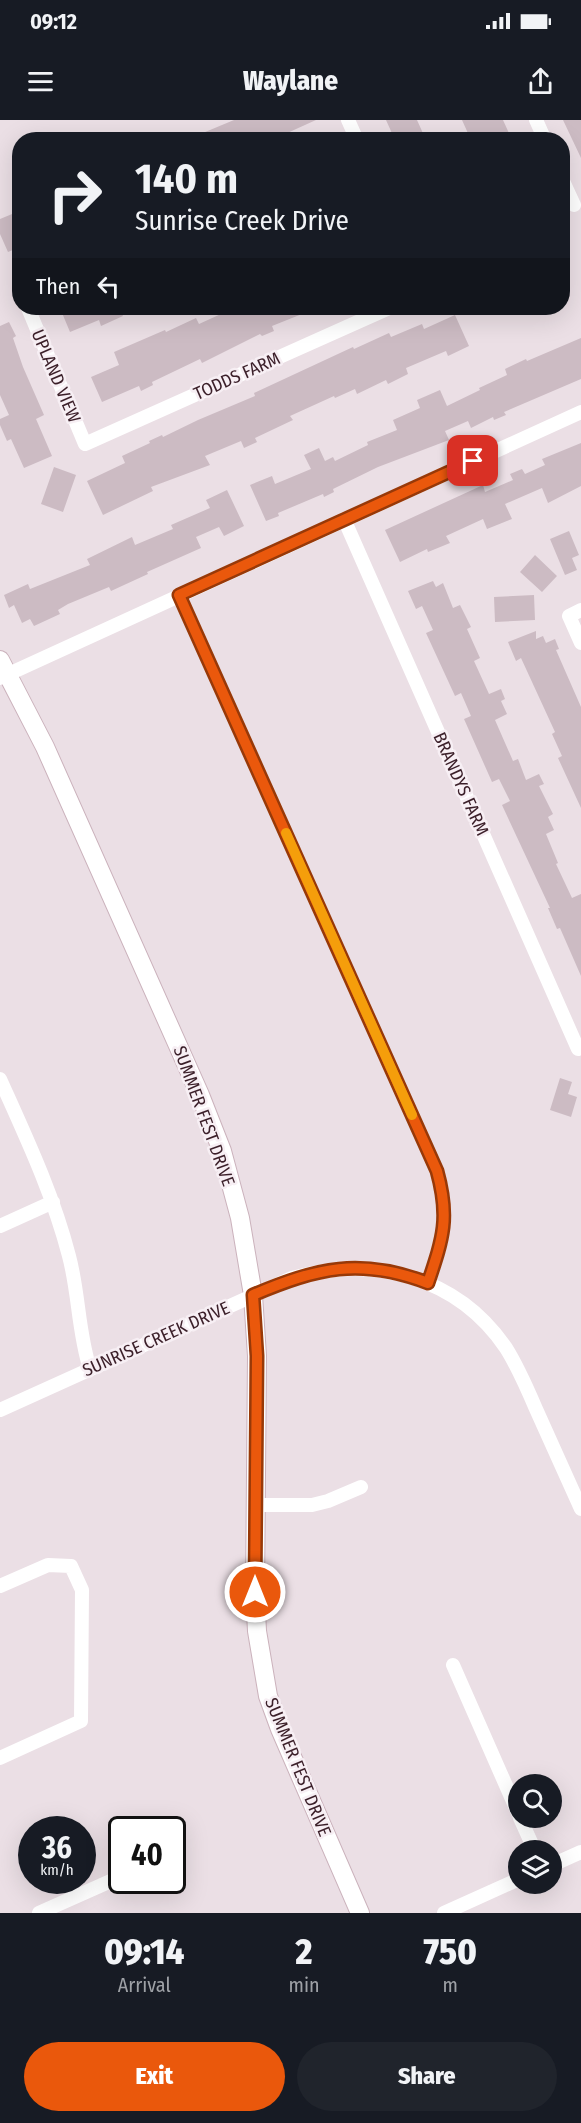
<!DOCTYPE html>
<style>
:root{--surface:#171b24;--page:#20242c;--text:#f1f3f6;--muted:#9ea1a6;--accent:#ea580c}
body{margin:0;font-family:"Fira Sans Condensed",sans-serif;background:var(--page);color:var(--text);height:100vh;display:flex;flex-direction:column;font-size:22px;white-space:nowrap}
*{box-sizing:border-box;margin:0}
p{font-size:20px;color:var(--muted)}
.icon{flex:none;width:33px;height:33px;fill:none;stroke:currentColor;stroke-width:2;stroke-linecap:round;stroke-linejoin:round}
.map{position:relative;height:1793px;overflow:hidden}
.drawer{display:flex;flex-direction:column;background:var(--surface);flex:1}
.drawer>*{flex:none}
.hud{position:absolute;left:12px;top:12px;width:558px;height:183px;border-radius:24px;box-shadow:0 6px 24px #0002;background:#171b24;color:var(--text);overflow:hidden}
.controls{position:absolute;left:508px;top:1654px;display:grid;gap:12px}
.controls a{display:grid;place-items:center;width:54px;height:54px;border-radius:50%;background:var(--surface);box-shadow:0 6px 24px #0002;font-size:30px}
.speed{position:absolute;left:18px;top:1696px;display:flex;gap:12px;font-size:30px;font-weight:700;text-align:center}
.speed>*{display:grid;place-content:center;width:78px;height:78px;border-radius:50%;background:var(--surface);box-shadow:0 6px 24px #0002;line-height:1}
.speed small{font-size:15px;font-weight:400}
.speed .limit{border:3px solid #111;border-radius:9px;background:#fff;color:#111}
.pin{position:absolute;display:grid;place-items:center;width:51px;height:51px;color:#fff;margin:-26px;border-radius:12px;box-shadow:0 3px 9px #0006}
.me{position:absolute;width:66px;margin:-33px;rotate:0deg;stroke-linejoin:round;filter:drop-shadow(0 0 4px #0008)}
.turn{display:flex;align-items:center;gap:21px;height:126px;padding:0 24px;font-size:27px}
.turn .icon{width:78px;height:78px;stroke-width:2.5}
.turn b{display:block;font-size:42px;line-height:51px}
.then{display:flex;align-items:center;height:57px;padding:0 24px;background:#0003;gap:12px;font-size:22px}
.eta{display:flex;justify-content:space-evenly;align-items:center;height:102px;text-align:center}
.eta b{font-size:36px;font-weight:800;line-height:42px}
.cta{display:flex;gap:12px;margin-top:auto;padding:12px 24px}
.cta a{flex:1;height:69px;border-radius:36px;background:var(--accent);color:#fff;font-size:24px;font-weight:800;line-height:69px;text-align:center}
.cta a+a{background:var(--page);color:var(--text)}
.status{display:flex;justify-content:space-between;align-items:center;height:42px;padding:0 30px;background:var(--surface);direction:ltr}
.status svg{height:16px;fill:currentColor}
header{display:flex;justify-content:space-between;align-items:center;height:78px;padding:0 24px;background:var(--surface);font-size:27px;font-weight:800}
.map>svg:first-child{display:block}
.building{fill:#ccbbc3}
.lines{fill:none;stroke-linecap:round;stroke-linejoin:round}
.secondary-casing{stroke:#cbb2bc;stroke-width:20}
.street{stroke:#fff;stroke-width:14}
.secondary{stroke:#fff;stroke-width:18}
.route-casing{stroke:#983908;stroke-width:15}
.route{stroke:#ea580c;stroke-width:10}
.slow{stroke:#f59e0b;stroke-width:10}
.labels{text-anchor:middle;dominant-baseline:central;stroke-width:5;stroke-linejoin:round;paint-order:stroke}
.street-label{font-size:18px;fill:#3b1f29;stroke:#f7eff4}
</style>
<div class="status"><b>09:12</b><svg viewBox="0 0 49 12"><path d="M0 12V9h3v3zM5 12V6h3v6zM10 12V3h3v9zM15 12V0h3v12zM26 1h20v11H26zM47 4h2v5h-2z"/></svg></div>
<header><svg class="icon" aria-label="menu" viewBox="0 0 24 24"><path d="M4 6h16M4 12h16M4 18h16"/></svg>Waylane<svg class="icon" aria-label="share" viewBox="0 0 24 24"><path d="M12 15V3M7 8l5-5 5 5M5 13v7h14v-7"/></svg></header>
<div class="map">
<svg width="581" height="1793" viewBox="0 0 581 1793">
<rect width="100%" height="100%" fill="#ebdfe5"/>
<path class="building" d="M 234,0 L 316,0 L 274,19 L 271,14 L 259,20 L 186,20 Z
M 386,0 L 417,0 L 426,20 L 395,20 Z
M 462,0 L 503,0 L 512,20 L 471,20 Z
M 563,0 L 581,0 L 581,38 Z
M 17,92 L 20,99 L 20,127 L 8,132 L 0,114 L 0,99 Z
M 60,188 L 119,188 L 123,196 L 101,206 L 99,200 L 70,212 Z
M 234,188 L 317,188 L 272,206 L 274,211 L 262,216 L 260,214 L 202,243 L 200,239 L 152,262 L 153,265 L 141,271 L 139,266 L 102,282 L 91,257 L 119,245 L 114,232 L 165,210 L 166,212 L 196,198 L 199,204 Z
M 455,195 L 469,226 L 448,236 L 446,231 L 406,248 L 408,254 L 388,264 L 386,260 L 357,274 L 355,269 L 335,278 L 334,276 L 290,296 L 293,300 L 255,318 L 257,322 L 244,328 L 241,321 L 205,336 L 210,345 L 151,367 L 153,371 L 103,395 L 87,361 L 125,343 L 122,336 L 150,323 L 149,321 L 162,315 L 163,317 L 198,300 L 255,276 L 254,273 L 353,227 L 354,229 L 389,213 L 391,217 L 422,204 L 424,209 Z
M 9,202 L 16,216 L 13,218 L 23,247 L 44,295 L 36,299 L 52,336 L 24,348 L 11,319 L 7,321 L 0,305 L 0,299 L 9,295 L 0,275 L 0,206 Z
M 581,218 L 581,259 L 504,292 L 506,295 L 494,300 L 493,297 L 471,308 L 468,301 L 445,311 L 449,320 L 378,347 L 333,369 L 334,372 L 324,377 L 323,374 L 278,393 L 279,396 L 266,401 L 250,365 L 272,356 L 275,364 L 311,349 L 304,335 L 319,328 L 325,341 L 333,337 L 335,341 L 368,325 L 367,322 L 397,310 L 393,300 L 420,288 L 417,280 L 440,270 L 447,286 L 480,270 L 479,268 L 507,255 L 505,249 L 526,239 L 527,241 Z
M 581,323 L 581,366 L 548,383 L 542,368 L 505,384 L 512,399 L 487,409 L 483,399 L 446,416 L 450,423 L 428,432 L 427,429 L 400,442 L 385,410 L 483,365 L 485,372 L 513,360 L 510,354 L 522,349 L 525,354 L 545,345 L 542,339 Z
M 54,347 L 76,355 L 63,392 L 41,384 Z
M 227,370 L 244,406 L 224,416 L 219,407 L 196,417 L 201,428 L 147,452 L 148,454 L 111,471 L 109,467 L 68,484 L 58,490 L 60,494 L 34,506 L 30,499 L 22,503 L 14,485 L 9,488 L 4,475 L 28,464 L 30,469 L 90,445 L 87,439 L 132,417 L 135,425 L 173,409 L 171,405 L 210,388 L 206,380 Z
M 569,411 L 579,435 L 572,438 L 577,450 L 565,455 L 550,419 Z
M 535,435 L 557,456 L 542,472 L 520,452 Z
M 433,461 L 436,467 L 443,463 L 453,488 L 460,485 L 471,507 L 467,509 L 480,538 L 474,541 L 489,574 L 501,569 L 505,579 L 501,581 L 507,594 L 495,600 L 513,641 L 518,639 L 526,660 L 539,654 L 544,664 L 539,666 L 553,694 L 548,697 L 554,710 L 546,714 L 558,743 L 556,744 L 572,778 L 581,774 L 581,856 L 560,808 L 557,809 L 548,788 L 550,788 L 502,685 L 510,681 L 499,659 L 492,662 L 464,599 L 471,596 L 461,573 L 455,576 L 426,513 L 433,510 L 422,486 L 416,489 L 408,471 Z
M 534,475 L 535,500 L 495,502 L 494,477 Z
M 536,511 L 536,519 L 543,516 L 546,523 L 555,519 L 559,529 L 556,530 L 581,587 L 581,688 L 558,638 L 562,636 L 552,614 L 555,612 L 521,538 L 516,541 L 508,522 Z
M 560,958 L 572,962 L 568,974 L 577,977 L 571,997 L 550,990 Z"/>
<g class="lines">
<defs>
<path id="secondary" d="M 0,540 L 45,627 L 200,975 L 222,1031 L 240,1098 L 253,1175 L 257,1236 L 255,1472 L 257,1511 L 268,1576 L 280,1609 L 360,1793"/>
</defs>
<use href="#secondary" class="secondary-casing"/>
<path class="street" d="M 348,0 L 357,20
M 536,0 L 545,20
M 562,59 L 574,85
M 28,188 L 85,324 L 389,188
M 344,399 L 578,929 L 581,927
M 179,475 L 437,1051 C 450,1098 443,1119 428,1163
M 581,490 L 569,496 L 581,523
M 0,558 L 581,292
M 0,959 C 26,1017 53,1074 69,1136 C 79,1173 78,1212 90,1249
M 0,1106 L 53,1082
M 0,1290 L 292,1158 C 373,1135 457,1156 506,1228 C 518,1247 527,1268 536,1289 C 551,1322 566,1355 581,1389
M 255,1385 L 312,1385 L 328,1381 L 361,1367
M 0,1466 L 48,1445 L 71,1446 L 82,1470 L 81,1601 L 0,1638
M 453,1545 L 519,1695
M 520,1698 L 535,1731
M 552,1745 L 581,1732
M 39,1793 L 122,1756
M 444,1793 L 519,1759"/>
<use href="#secondary" class="secondary"/>
</g>
<g class="lines">
<defs>
<path id="route" d="M 255,1472 L 257,1236 L 253,1175 C 317,1148 360,1137 428,1163 C 443,1118 450,1098 437,1051 L 179,475 L 473,341"/>
</defs>
<use href="#route" class="route-casing"/>
<use href="#route" class="route"/>
<path class="slow" d="M 286,713 L 412,995"/>
</g>
<g class="labels">
<g class="street-label">
<text transform="translate(56 256) rotate(67)">UPLAND VIEW</text>
<text transform="translate(237 256) rotate(-24)">TODDS FARM</text>
<text transform="translate(461 664) rotate(66)">BRANDYS FARM</text>
<text transform="translate(204 996) rotate(70)">SUMMER FEST DRIVE</text>
<text transform="translate(156 1219) rotate(-24)">SUNRISE CREEK DRIVE</text>
<text transform="translate(298 1647) rotate(68)">SUMMER FEST DRIVE</text>
</g>
</g>
</svg>
<div class="controls">
<a><svg class="icon" aria-label="search" viewBox="0 0 24 24"><circle cx="10" cy="10" r="6"/><path d="M15 15l6 6"/></svg></a>
<a><svg class="icon" aria-label="layers" viewBox="0 0 24 24"><path d="M12 4l9 5-9 5-9-5zM3 14l9 5 9-5"/></svg></a>
</div>
<div class="speed"><div>36<small>km/h</small></div><div class="limit">40</div></div>
<div class="pin" style="left:473px;top:341px;background:#d93025"><svg class="icon" aria-label="arrive" viewBox="0 0 24 24"><path d="M6 21V4h12l-3 4 3 4H6"/></svg></div>
<svg class="me" style="left:255px;top:1472px" viewBox="-20 -20 40 40"><circle r="17" fill="#ea580c" stroke="#fff" stroke-width="3"/><path d="M0-11L8 9 0 5-8 9z" fill="#fff"/></svg>
<div class="hud">
<div class="turn"><svg class="icon" aria-label="right" viewBox="0 0 24 24"><path d="M7 20v-9h11M14 6l5 5-5 5"/></svg><div><b>140 m</b>Sunrise Creek Drive</div></div>
<div class="then">Then<svg class="icon" aria-label="left" viewBox="0 0 24 24"><path d="M17 20v-9H6M10 6l-5 5 5 5"/></svg></div>
</div>
</div>
<section class="drawer">
<div class="eta">
<div><b>09:14</b><p>Arrival</p></div>
<div><b>2</b><p>min</p></div>
<div><b>750</b><p>m</p></div>
</div>
<div class="cta"><a>Exit</a><a>Share</a></div>
</section>
